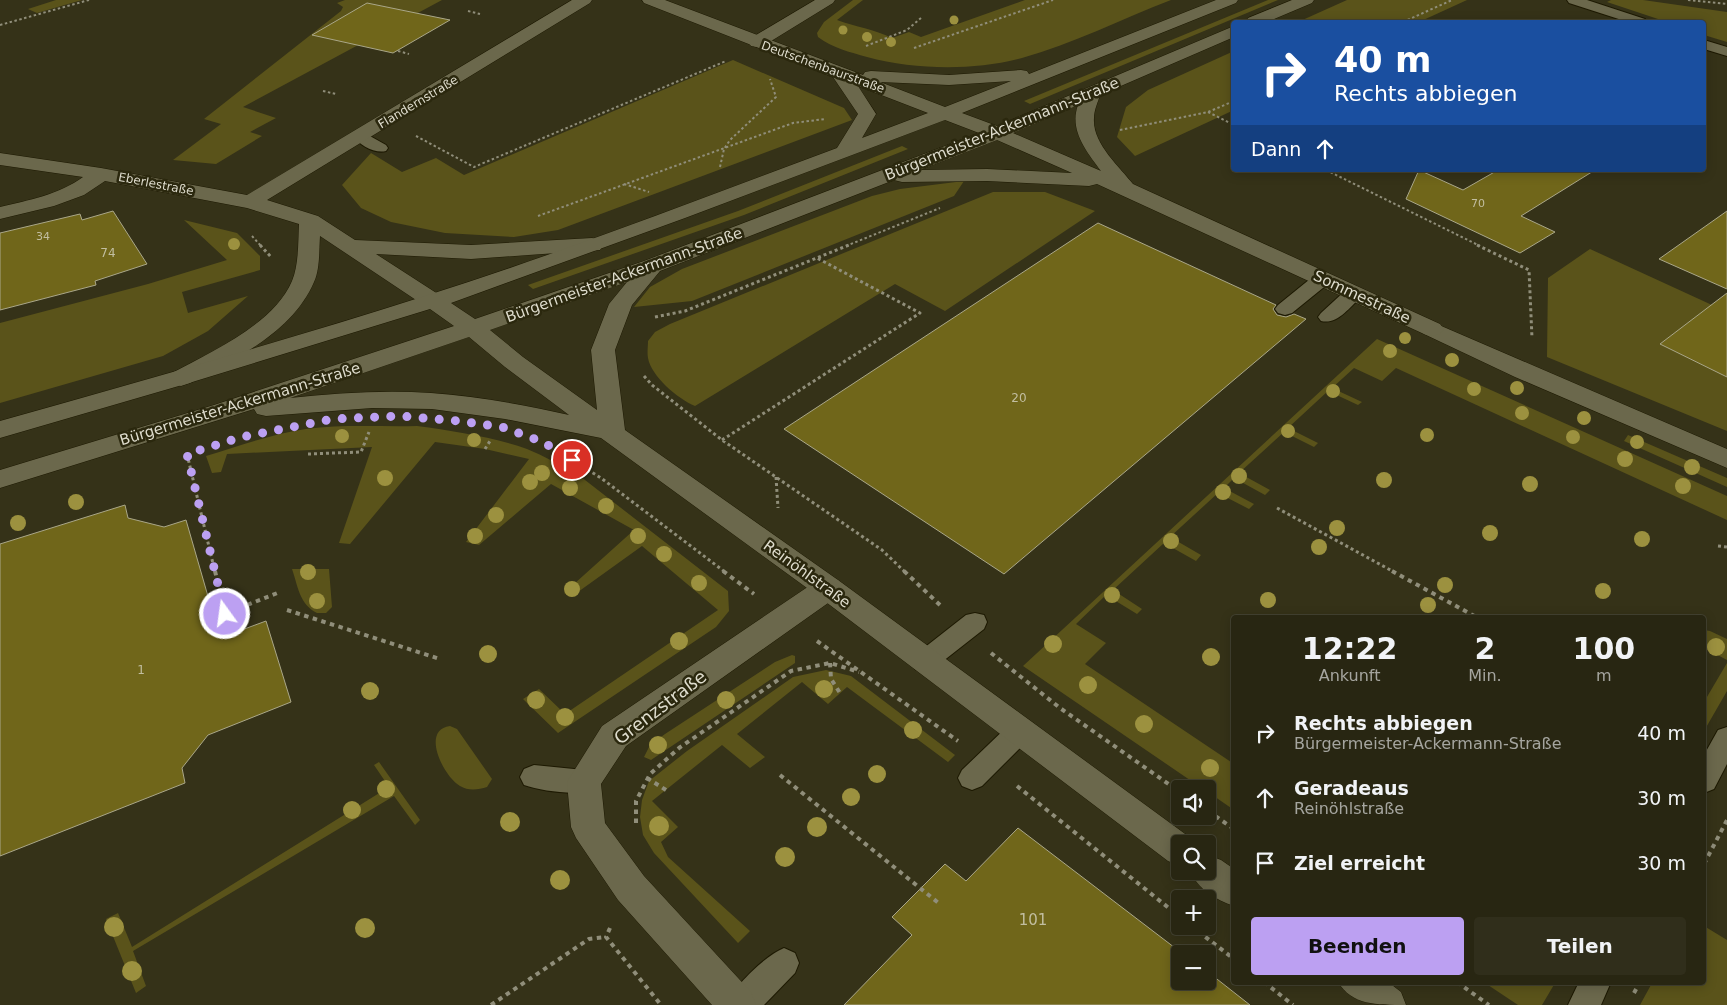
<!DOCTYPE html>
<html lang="de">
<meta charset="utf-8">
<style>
:root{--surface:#282612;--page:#302e1b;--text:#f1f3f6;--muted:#a5a59f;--line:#444332;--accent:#bca0f2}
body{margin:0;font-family:"DejaVu Sans",sans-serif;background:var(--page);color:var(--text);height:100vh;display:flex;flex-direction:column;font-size:19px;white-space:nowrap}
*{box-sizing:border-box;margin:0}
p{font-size:16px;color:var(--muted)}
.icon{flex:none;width:28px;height:28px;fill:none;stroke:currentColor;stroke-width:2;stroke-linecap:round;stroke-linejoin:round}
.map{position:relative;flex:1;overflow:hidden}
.sheet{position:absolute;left:1231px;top:615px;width:475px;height:370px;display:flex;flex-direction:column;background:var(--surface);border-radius:5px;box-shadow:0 2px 12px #0003,0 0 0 1px var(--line)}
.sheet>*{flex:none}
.banner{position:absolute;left:1231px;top:20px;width:475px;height:152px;border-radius:5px;box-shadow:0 2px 12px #0003,0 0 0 1px var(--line);background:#1a4fa0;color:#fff;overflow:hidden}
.controls{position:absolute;left:1171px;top:780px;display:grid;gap:10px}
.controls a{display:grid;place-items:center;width:45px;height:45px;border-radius:5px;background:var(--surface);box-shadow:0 2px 12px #0003,0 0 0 1px var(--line);font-size:25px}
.pin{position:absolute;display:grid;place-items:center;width:42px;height:42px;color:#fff;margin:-21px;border:2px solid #fff;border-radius:50%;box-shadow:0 1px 5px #0007}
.me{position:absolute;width:55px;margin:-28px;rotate:346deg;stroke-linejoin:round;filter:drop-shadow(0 0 4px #0008)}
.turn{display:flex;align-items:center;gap:18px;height:105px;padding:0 20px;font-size:22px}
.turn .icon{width:65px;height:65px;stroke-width:2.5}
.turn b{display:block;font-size:35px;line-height:42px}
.then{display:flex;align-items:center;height:48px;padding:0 20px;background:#0003;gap:10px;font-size:19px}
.eta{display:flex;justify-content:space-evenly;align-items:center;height:85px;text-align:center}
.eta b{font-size:30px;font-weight:600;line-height:35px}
.primary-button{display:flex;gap:10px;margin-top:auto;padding:10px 20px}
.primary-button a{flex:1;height:58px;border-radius:5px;background:var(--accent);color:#111;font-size:20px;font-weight:600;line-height:58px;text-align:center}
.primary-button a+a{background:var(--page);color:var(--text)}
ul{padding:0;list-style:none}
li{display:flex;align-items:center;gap:15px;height:65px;padding:0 20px}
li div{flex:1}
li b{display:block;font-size:19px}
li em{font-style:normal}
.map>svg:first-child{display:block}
.green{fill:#5a531a}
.building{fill:#70661a;stroke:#aaa789}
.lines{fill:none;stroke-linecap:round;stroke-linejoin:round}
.lane-casing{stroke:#1d1902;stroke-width:2}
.street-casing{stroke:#1d1902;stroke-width:1}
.secondary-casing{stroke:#1d1902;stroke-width:1}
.path-far2{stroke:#908e7a;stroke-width:2;stroke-dasharray:2.5 2.5;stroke-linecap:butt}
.path-far1{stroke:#908e7a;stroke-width:3;stroke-dasharray:3 3;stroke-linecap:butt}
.path{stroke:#908e7a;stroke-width:4;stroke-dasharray:4.5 4.5;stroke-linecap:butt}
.lane{fill:#6b684c;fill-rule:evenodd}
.street{fill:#6b684c;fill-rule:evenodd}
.secondary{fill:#6b684c;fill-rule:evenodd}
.tree{fill:#9c913f}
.route{stroke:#bca0f2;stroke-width:9;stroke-dasharray:0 16.2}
.labels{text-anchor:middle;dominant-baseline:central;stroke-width:5;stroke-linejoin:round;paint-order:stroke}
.far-number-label{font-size:11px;fill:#c2bea0}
.far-street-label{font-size:12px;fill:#dedccd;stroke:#2b280e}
.number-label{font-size:12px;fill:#c2bea0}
.street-label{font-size:15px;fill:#dedccd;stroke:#2b280e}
.near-number-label{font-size:15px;fill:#c2bea0}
.near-street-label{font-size:18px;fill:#dedccd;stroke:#2b280e}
</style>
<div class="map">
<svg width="1727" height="1005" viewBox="0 0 1727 1005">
<rect width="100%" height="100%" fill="#353218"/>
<path class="green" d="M 56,0 L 82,0 L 37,13 L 28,9 Z
M 345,0 L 442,0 L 243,107 L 276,118 L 250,132 L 262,136 L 216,164 L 173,160 L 221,124 L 204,119 L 341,11 L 343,7 L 337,3 Z
M 853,0 L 863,0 L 837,20 C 856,27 874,29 892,38 L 909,32 L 921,37 L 1025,0 L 1171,0 C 1122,19 1072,44 1022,58 C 973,71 916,70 867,57 C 850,52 832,48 818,37 L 817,33 L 824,22 Z
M 1268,0 L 1278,0 L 1030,104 L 1024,101 Z
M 1347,0 L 1467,0 L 1419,22 L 1298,22 Z
M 1611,0 L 1643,0 L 1727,12 L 1727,42 L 1704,35 L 1704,22 L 1667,22 L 1607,2 Z
M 1234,51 L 1234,110 L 1135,156 L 1117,137 L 1126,107 L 1148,90 Z
M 733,60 L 844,108 L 852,120 L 558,230 L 514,237 L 445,233 L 391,222 L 361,208 L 342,185 L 371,153 L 402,172 L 436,158 L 464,175 Z
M 902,146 L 908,149 L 744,215 L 533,289 L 528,285 L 738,211 Z
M 964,181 L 954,196 L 692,301 L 634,307 L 650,287 L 682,269 L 872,196 L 900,189 Z
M 993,192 L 1045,192 L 1095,211 L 945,311 L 895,284 L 695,406 C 678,399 651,376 648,358 C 647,353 648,346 648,341 L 655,332 L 670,324 Z
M 184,220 L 237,233 L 260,256 L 260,270 L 182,292 L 188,313 L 248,296 L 208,331 L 163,356 L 0,403 L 0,323 L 148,284 L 227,260 Z
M 1590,249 L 1712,305 L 1660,344 L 1727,377 L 1727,431 L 1547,357 L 1548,278 Z
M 1377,339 L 1727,496 L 1727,520 L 1396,368 L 1382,381 L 1354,368 L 1332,388 L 1362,402 L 1358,405 L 1328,391 L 1288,428 L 1318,443 L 1314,447 L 1284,432 L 1239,473 L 1270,490 L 1265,495 L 1234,478 L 1224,488 L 1254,504 L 1249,509 L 1218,493 L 1170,537 L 1201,555 L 1196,561 L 1164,543 L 1113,590 L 1142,609 L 1137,614 L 1106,595 L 1076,624 L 1106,643 L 1085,664 L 1234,764 L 1234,810 L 1208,792 L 1208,789 L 1203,789 L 1023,666 Z
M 417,426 C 454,431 493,437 527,449 C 544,456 560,465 576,473 L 728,591 L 729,611 L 716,627 L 558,733 L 523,699 L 539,689 L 565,714 L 718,610 L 642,546 L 571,597 L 564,593 L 634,530 L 551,484 L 479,545 L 466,542 L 529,459 L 485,449 L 435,442 L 350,544 L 339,543 L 372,447 L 227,454 L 221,472 L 212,473 L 206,456 C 239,446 272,434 306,429 C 343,424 381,427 417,426 Z
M 1628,435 L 1727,478 L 1727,487 L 1624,441 Z
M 292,569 L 329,569 L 332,607 L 326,613 L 317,613 C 299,604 298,586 292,569 Z
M 1704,630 L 1710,631 L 1727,639 L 1727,660 L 1704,648 Z
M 792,655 L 795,656 L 795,663 L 651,760 L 644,757 L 650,745 L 665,734 L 775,662 Z
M 1727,663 L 1727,691 L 1704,731 L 1704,702 Z
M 826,670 L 851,676 L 955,755 L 948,762 L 847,687 L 828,704 L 802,682 L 737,734 L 765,757 L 750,768 L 722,745 L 652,801 L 678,827 L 661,842 L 668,857 L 750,931 L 738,943 L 654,853 L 643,835 L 640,817 L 642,800 L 649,781 L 687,751 L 793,677 Z
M 450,726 L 457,729 L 492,779 L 487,787 C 478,790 468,791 460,786 C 444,777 420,730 450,726 Z
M 379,762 L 420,820 L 415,825 L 394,796 L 133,951 L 146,986 L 136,993 L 106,919 L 118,913 L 132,947 L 389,787 L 374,765 Z
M 1704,926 L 1727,940 L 1727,1005 L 1640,1005 L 1652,983 L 1704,982 Z
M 1485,983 L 1555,983 L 1542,1005 L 1518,1005 Z"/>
<path class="building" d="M 367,3 L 450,20 L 393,53 L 312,35 Z
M 1419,170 L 1463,190 L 1498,170 L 1595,170 L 1521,216 L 1555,232 L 1520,253 L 1406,199 Z
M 113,211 L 147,264 L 95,281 L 96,285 L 0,310 L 0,233 L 80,214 L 82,220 Z
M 1727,211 L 1727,289 L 1659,259 Z
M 1098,223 L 1276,305 L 1273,309 L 1277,315 L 1286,317 L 1294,314 L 1306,319 L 1004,574 L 784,429 Z
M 1727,293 L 1727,377 L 1660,344 Z
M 125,505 L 128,518 L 164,527 L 186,520 L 220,638 L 266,621 L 291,702 L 208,735 L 182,768 L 185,783 L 0,856 L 0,544 Z
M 1018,828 L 1183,954 L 1180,954 L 1180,981 L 1208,981 L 1208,972 L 1250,1005 L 844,1005 L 912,935 L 892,917 L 945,864 L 966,881 Z"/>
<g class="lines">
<defs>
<path id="lane" d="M 1567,0 L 1587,0 L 1645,19 L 1647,22 L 1628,22 L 1569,3 Z
M 1704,40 L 1727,47 L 1727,56 L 1704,49 Z
M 361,131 L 386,145 L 388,148 L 386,151 C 375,154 359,145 353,136 L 355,133 Z
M 1322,273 L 1329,275 L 1331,279 L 1329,283 L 1292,313 L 1285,315 L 1278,313 L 1275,309 L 1278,305 L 1315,275 Z
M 1353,288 L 1360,290 L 1362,294 L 1360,298 C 1349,308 1337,325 1321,321 L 1318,317 L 1321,313 L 1346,290 Z
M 975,613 L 984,615 L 987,622 L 984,629 L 933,669 L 924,672 L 915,669 L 911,662 L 915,655 L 966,615 Z
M 1020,720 L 1029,723 L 1033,731 L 1029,739 L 982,786 L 972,790 L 962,786 L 958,778 L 962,770 L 1011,723 Z
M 1727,727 L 1727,764 L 1714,789 L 1704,793 L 1704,755 L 1718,730 Z
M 534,765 L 584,770 L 594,774 L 598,782 L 594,790 C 576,796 542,791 524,785 L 520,777 L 524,769 Z
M 784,948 L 795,953 L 799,963 L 795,973 L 764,1005 L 726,1005 C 734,986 765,956 784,948 Z
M 1579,982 L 1611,982 L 1601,1005 L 1568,1005 Z"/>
<path id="street" d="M 572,0 L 592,0 L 590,3 L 267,200 L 318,216 L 355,240 L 471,245 L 592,238 L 600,240 L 603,245 L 600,250 L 471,259 L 376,254 L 441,296 L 445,301 L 441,306 L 433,308 L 425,306 L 320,236 C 319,251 320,269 314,282 C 292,333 235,359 190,383 L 181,386 L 172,383 L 169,378 L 172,373 C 211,352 274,324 292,281 C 299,264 298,242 299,224 L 247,208 L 105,181 L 84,195 L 54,206 L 0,219 L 0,207 C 29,200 58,195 83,177 L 0,165 L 0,153 L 101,168 L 247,195 Z
M 815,0 L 835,0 L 833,3 L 763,46 L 757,47 L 751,46 L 748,42 L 751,38 Z
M 1432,322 L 1727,449 L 1727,468 L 1515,377 L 1424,334 L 1420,329 L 1424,324 Z
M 828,577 L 838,580 L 843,588 L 838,596 L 626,746 L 601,784 L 605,823 L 644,876 L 751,992 L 756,1005 L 712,1005 L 618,900 L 576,838 L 571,827 L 567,782 L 602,726 L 818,580 Z"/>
<path id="secondary" d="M 642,0 L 665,0 L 863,75 L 865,72 L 871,71 L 949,75 L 1021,70 L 1027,71 L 1029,74 L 1216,0 L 1238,0 L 1236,3 L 962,113 L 997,126 L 1234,26 L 1234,37 L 1100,95 C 1098,102 1094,110 1094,118 C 1092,143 1119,166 1133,184 L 1440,324 L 1444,329 L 1440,334 L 1432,336 L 1424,334 L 1097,184 L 1089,186 L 987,181 L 902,182 L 894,180 L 660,271 L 632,305 L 615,350 L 625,430 L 838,580 L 1192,839 L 1195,844 L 1180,844 L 1180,866 L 1168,861 L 818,596 L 601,438 L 505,419 L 432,409 L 372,408 L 266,416 L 257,414 L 254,409 L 0,488 L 0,470 L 214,405 L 454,326 L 430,309 L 189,383 L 0,438 L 0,421 C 142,381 284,341 425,296 C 564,252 700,199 837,148 L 858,114 L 833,77 L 644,3 ZM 1011,81 L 945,107 L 880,82 L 949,85 ZM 858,86 L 928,113 L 862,138 L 876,114 ZM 1078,105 C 1069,130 1086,151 1101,171 L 1013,133 ZM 945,120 L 979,133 L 644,261 L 475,319 L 451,303 L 685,218 ZM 997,140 L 1072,173 L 987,169 L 920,170 ZM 627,282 L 609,304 L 591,350 L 597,410 L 523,357 L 490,330 ZM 469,337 L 505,367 L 569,415 C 524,405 477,396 431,393 C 384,390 337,393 290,398 Z
M 1292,0 L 1314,0 L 1312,3 L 1267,22 L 1246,22 L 1248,18 Z
M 1208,855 L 1221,860 L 1234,869 L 1234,906 C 1216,900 1198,889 1190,871 L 1208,871 Z
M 1338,982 L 1388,982 L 1401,992 L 1406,1005 C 1376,1005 1352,1005 1338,982 Z"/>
</defs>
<use href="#lane" class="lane-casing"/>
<use href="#street" class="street-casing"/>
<use href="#secondary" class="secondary-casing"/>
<path class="path-far2" d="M 1688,0 L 1727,4
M 468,11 L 480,14
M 1403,22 L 1452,0
M 0,25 L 89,0
M 866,46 L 907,30 L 921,18
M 914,48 L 1053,0
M 398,51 L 409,54
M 323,91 L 336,94
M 1208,112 L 1234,125
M 1120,130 L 1208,112 L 1234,101
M 416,136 L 474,167 L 726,61
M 720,167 L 724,149 L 730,140 L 776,97 L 770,79
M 1326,170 L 1480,246
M 624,184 L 649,192
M 538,216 L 793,123 L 825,119
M 252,236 L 261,246
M 846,246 L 940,208"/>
<path class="path-far1" d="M 260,245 L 271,257
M 1477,245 L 1529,270 L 1532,338
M 655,317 L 685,311 L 849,245
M 644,376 L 652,385 L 722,440 L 882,550 L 905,572
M 722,440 L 920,313 L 817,258
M 485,449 L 490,441
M 187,454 L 215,572
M 308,454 L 361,452 L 369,432
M 567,457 L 601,478 L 725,572
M 776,477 L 778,508
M 1277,508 L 1394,572
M 1718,546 L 1727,547"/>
<path class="path" d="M 215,571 L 225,614
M 723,571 L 754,594
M 904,571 L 941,606
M 1392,571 L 1478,618
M 287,610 L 440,659
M 214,618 L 280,592
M 817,641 L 958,741
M 991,653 L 1060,708 L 1180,792
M 830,663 L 831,679 L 840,693
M 780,775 L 941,905
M 647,778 L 666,790
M 1017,786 L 1180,917
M 1208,811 L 1234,829
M 636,823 L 636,801 L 650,774 L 679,748 L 791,671 L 830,663 L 859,672
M 1704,864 L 1727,820
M 1191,926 L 1234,959
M 610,928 L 606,937 L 661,1005
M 1264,982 L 1293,1005
M 1457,982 L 1489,1005
M 1634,993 L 1640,982
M 491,1005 L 589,939 L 606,937"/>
<use href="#lane" class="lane"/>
<use href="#street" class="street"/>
<use href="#secondary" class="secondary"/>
</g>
<g class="tree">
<circle cx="954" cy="20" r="4.5"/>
<circle cx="843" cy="30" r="4.5"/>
<circle cx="867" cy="37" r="5"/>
<circle cx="891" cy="42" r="5"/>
<circle cx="234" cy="244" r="6"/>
<circle cx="1405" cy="338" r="6"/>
<circle cx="1390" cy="351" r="7"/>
<circle cx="1452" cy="360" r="7"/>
<circle cx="1517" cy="388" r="7"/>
<circle cx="1474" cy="389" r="7"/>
<circle cx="1333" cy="391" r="7"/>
<circle cx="1522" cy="413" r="7"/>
<circle cx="1584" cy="418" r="7"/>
<circle cx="1288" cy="431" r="7"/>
<circle cx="1427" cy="435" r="7"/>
<circle cx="342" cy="436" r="7"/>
<circle cx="1573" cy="437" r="7"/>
<circle cx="474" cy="440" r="7"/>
<circle cx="1637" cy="442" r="7"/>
<circle cx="1625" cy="459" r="8"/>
<circle cx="1692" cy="467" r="8"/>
<circle cx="542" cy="473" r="8"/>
<circle cx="1239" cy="476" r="8"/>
<circle cx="385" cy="478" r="8"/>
<circle cx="1384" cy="480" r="8"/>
<circle cx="530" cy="482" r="8"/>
<circle cx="1530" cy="484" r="8"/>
<circle cx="1683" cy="486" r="8"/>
<circle cx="570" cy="488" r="8"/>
<circle cx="1223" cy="492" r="8"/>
<circle cx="76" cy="502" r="8"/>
<circle cx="606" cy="506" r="8"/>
<circle cx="496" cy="515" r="8"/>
<circle cx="18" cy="523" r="8"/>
<circle cx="1337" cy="528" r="8"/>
<circle cx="1490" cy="533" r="8"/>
<circle cx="475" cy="536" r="8"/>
<circle cx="638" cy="536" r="8"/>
<circle cx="1642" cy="539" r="8"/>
<circle cx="1171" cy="541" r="8"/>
<circle cx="1319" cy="547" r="8"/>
<circle cx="664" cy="554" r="8"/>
<circle cx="308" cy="572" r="8"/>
<circle cx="699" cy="583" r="8"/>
<circle cx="1445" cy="585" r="8"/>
<circle cx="572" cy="589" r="8"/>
<circle cx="1603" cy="591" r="8"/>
<circle cx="1112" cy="595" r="8"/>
<circle cx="1268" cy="600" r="8"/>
<circle cx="317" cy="601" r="8"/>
<circle cx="1428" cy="605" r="8"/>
<circle cx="679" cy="641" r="9"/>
<circle cx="1053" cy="644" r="9"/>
<circle cx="1716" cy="647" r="9"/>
<circle cx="488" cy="654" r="9"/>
<circle cx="1211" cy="657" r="9"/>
<circle cx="1088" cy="685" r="9"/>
<circle cx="824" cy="689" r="9"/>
<circle cx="370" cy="691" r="9"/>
<circle cx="536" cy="700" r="9"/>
<circle cx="726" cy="700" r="9"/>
<circle cx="565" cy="717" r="9"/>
<circle cx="1144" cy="724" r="9"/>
<circle cx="913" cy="730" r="9"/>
<circle cx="658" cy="745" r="9"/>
<circle cx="1210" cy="768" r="9"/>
<circle cx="877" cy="774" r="9"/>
<circle cx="386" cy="789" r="9"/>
<circle cx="851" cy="797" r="9"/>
<circle cx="352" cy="810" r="9"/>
<circle cx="510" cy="822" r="10"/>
<circle cx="659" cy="826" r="10"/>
<circle cx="817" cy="827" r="10"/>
<circle cx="785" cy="857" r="10"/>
<circle cx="560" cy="880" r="10"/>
<circle cx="114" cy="927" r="10"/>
<circle cx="365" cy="928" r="10"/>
<circle cx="132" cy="971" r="10"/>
</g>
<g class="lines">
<path class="route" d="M 225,614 L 187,454 L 242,437 L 333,419 L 400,416 L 459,421 L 502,427 L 543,442 L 572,460"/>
</g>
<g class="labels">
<g class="far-number-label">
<text x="1478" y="203">70</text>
<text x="43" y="236">34</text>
</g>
<g class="far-street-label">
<text transform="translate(823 67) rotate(20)">Deutschenbaurstraße</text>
<text transform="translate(418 102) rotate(-31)">Flandernstraße</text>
<text transform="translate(156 184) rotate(11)">Eberlestraße</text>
</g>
<g class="number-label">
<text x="108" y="253">74</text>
<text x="1019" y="398">20</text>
<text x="141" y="670">1</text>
</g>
<g class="street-label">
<text transform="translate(1002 129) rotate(-22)">Bürgermeister-Ackermann-Straße</text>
<text transform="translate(624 275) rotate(-20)">Bürgermeister-Ackermann-Straße</text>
<text transform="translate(1362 297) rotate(25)">Sommestraße</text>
<text transform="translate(240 404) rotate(-17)">Bürgermeister-Ackermann-Straße</text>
<text transform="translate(807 574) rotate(36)">Reinöhlstraße</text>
</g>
<g class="near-number-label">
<text x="1033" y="920">101</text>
</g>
<g class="near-street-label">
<text transform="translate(660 707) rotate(-37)">Grenzstraße</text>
</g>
</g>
</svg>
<div class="controls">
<a><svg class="icon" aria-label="sound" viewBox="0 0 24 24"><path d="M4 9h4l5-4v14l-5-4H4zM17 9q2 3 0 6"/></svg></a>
<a><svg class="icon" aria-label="search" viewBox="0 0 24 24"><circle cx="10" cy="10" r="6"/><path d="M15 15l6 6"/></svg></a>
<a>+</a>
<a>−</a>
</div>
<div class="pin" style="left:572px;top:460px;background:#d93025"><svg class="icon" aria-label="arrive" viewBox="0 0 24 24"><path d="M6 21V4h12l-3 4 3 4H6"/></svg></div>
<svg class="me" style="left:225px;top:614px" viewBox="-20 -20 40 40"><circle r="17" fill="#bca0f2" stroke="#fff" stroke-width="3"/><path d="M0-11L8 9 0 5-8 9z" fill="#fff"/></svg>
<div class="banner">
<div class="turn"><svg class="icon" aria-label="right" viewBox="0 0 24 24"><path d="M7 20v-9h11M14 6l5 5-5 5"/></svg><div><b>40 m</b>Rechts abbiegen</div></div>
<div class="then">Dann<svg class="icon" aria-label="ahead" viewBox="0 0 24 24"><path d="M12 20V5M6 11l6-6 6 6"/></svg></div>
</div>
<section class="sheet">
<div class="eta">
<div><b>12:22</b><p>Ankunft</p></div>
<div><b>2</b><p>Min.</p></div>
<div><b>100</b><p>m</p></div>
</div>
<ul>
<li><svg class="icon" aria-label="right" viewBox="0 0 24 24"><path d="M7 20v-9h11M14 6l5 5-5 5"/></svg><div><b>Rechts abbiegen</b><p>Bürgermeister-Ackermann-Straße</p></div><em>40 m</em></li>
<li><svg class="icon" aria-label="ahead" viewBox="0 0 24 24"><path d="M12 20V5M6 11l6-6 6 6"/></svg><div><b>Geradeaus</b><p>Reinöhlstraße</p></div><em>30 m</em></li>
<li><svg class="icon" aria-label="arrive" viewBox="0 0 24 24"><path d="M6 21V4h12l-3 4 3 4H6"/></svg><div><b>Ziel erreicht</b></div><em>30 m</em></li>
</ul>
<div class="primary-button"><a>Beenden</a><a>Teilen</a></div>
</section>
</div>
